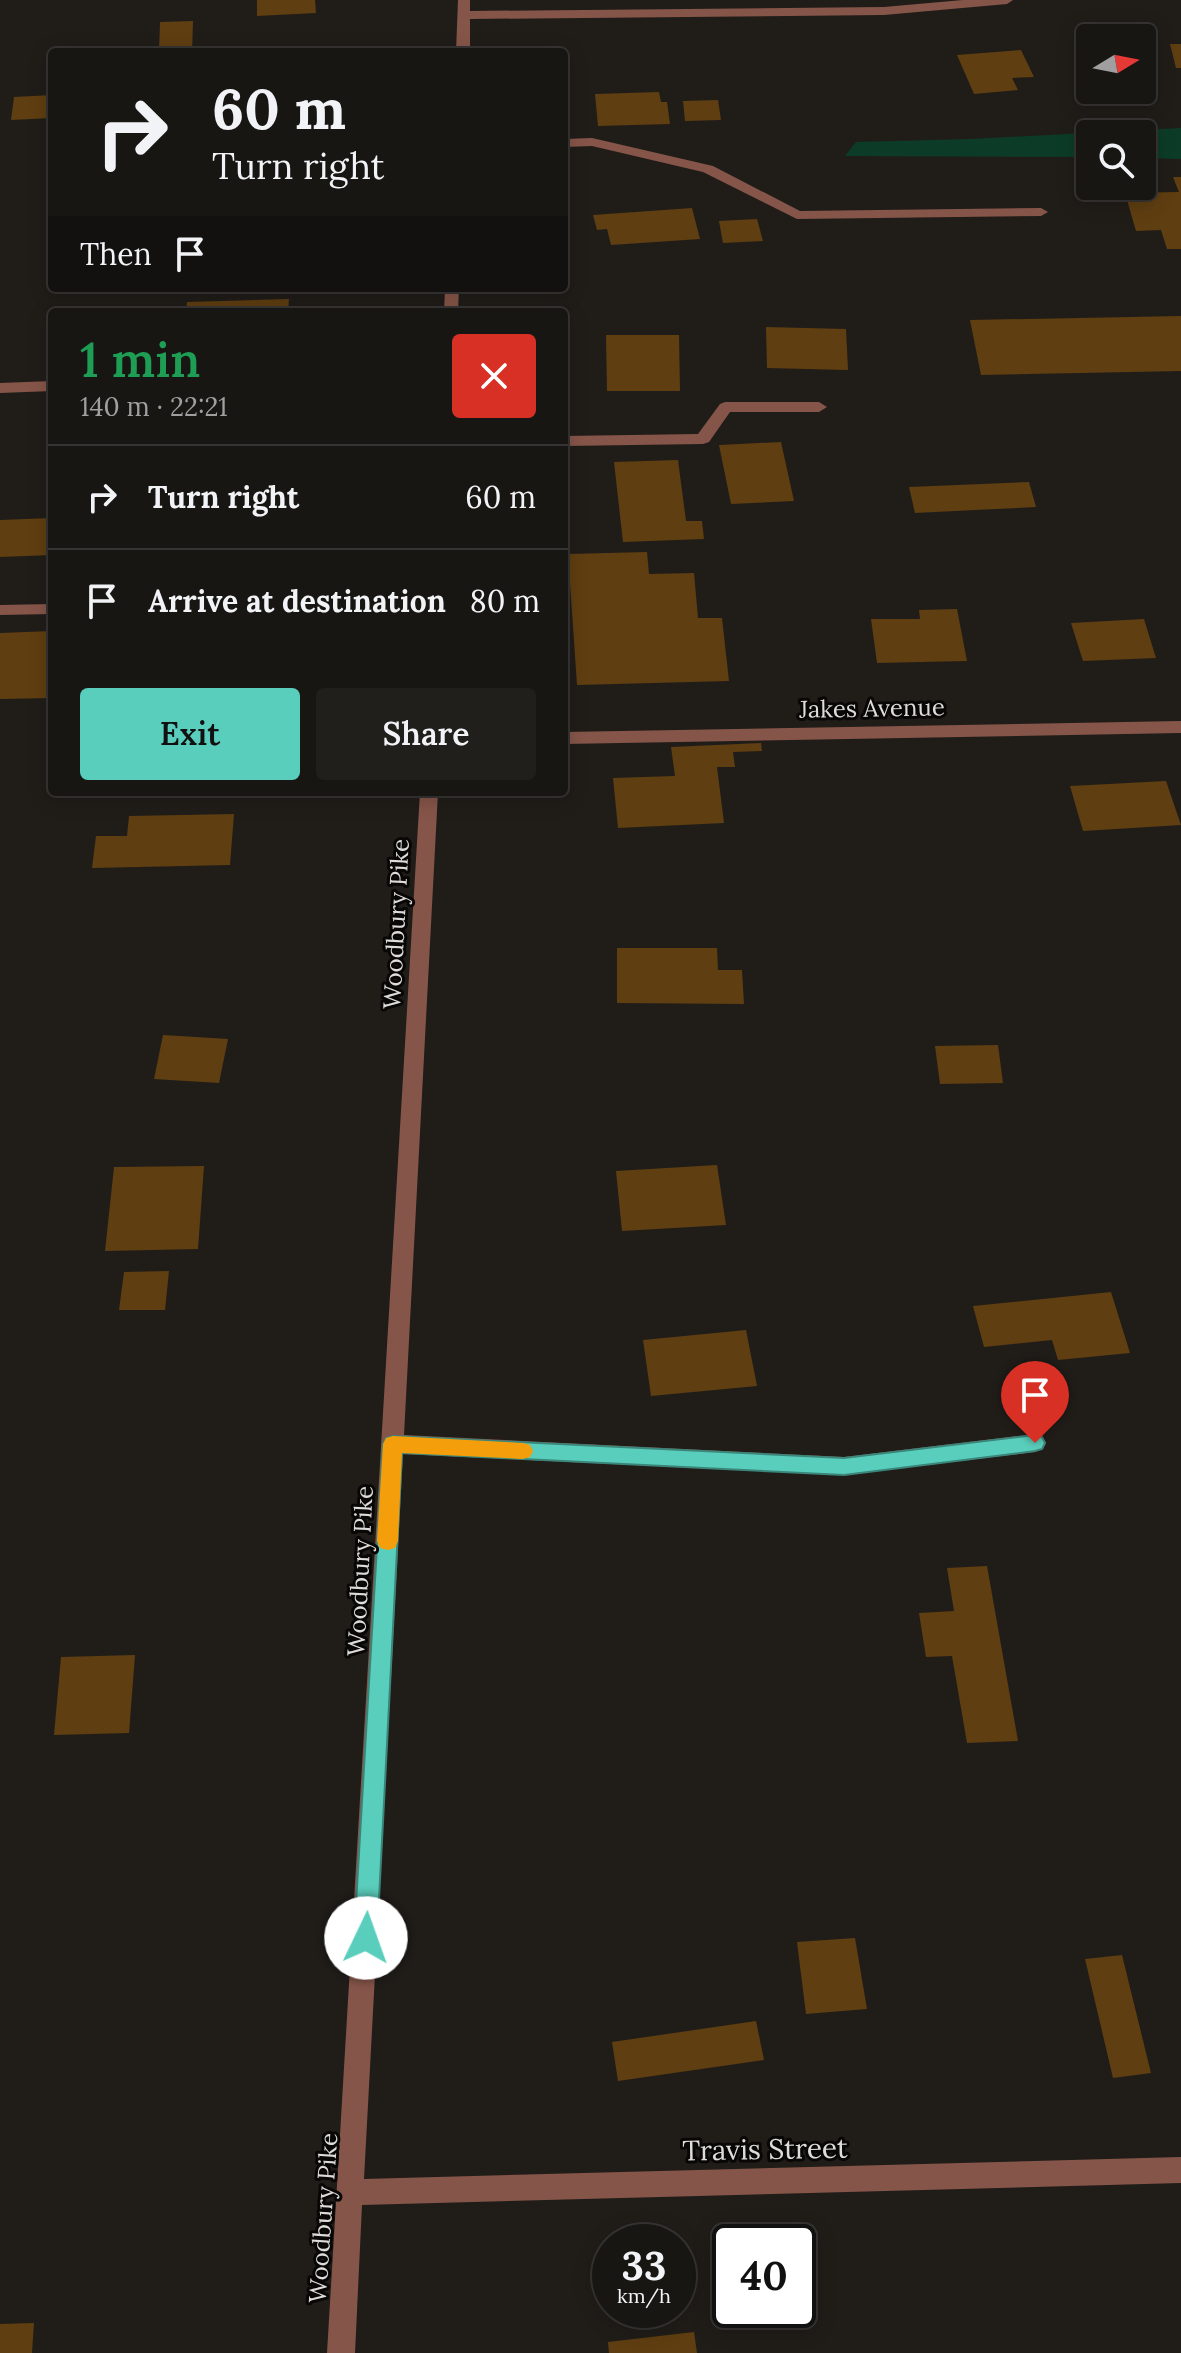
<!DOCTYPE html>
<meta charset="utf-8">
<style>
:root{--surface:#181613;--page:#211f1c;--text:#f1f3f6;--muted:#9f9fa0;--line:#363533;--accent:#5acebc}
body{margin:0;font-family:Lora,serif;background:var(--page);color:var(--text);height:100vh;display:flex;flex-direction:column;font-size:30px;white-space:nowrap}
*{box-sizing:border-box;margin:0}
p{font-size:26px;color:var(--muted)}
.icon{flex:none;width:44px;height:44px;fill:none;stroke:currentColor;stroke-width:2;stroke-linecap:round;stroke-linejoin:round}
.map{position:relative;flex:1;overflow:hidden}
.side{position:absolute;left:48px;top:308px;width:520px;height:488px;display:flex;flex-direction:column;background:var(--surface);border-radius:8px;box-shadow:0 4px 20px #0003,0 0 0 2px var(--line)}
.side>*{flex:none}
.top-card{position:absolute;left:48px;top:48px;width:520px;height:244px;border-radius:8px;box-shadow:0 4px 20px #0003,0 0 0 2px var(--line);background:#181613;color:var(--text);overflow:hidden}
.needle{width:52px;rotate:80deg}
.controls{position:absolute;left:1076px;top:24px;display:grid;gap:16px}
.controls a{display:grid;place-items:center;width:80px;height:80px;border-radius:8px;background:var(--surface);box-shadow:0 4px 20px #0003,0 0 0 2px var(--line);font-size:40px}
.speed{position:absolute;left:592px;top:2224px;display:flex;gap:16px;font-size:40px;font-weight:700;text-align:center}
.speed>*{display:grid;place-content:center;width:104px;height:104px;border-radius:50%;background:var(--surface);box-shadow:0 4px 20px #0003,0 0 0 2px var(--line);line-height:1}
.speed small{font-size:20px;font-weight:400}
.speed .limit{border:4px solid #111;border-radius:12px;background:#fff;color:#111}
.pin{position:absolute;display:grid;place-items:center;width:68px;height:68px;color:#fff;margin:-82px -34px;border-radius:50% 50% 50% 0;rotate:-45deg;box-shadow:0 0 8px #0007}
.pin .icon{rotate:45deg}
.me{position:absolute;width:88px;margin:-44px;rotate:3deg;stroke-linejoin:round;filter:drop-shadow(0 0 6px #0008)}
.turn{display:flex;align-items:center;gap:28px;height:168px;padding:0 32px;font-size:36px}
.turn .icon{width:104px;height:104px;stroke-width:2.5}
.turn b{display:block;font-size:56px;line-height:68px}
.then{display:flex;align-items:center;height:76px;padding:0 32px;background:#0003;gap:16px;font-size:30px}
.round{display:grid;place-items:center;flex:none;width:84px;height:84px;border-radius:8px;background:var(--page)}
.summary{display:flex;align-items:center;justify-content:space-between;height:136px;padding:0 32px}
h1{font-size:48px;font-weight:600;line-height:60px;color:#1e9e55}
.cta{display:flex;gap:16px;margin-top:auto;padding:16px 32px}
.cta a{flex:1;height:92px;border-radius:8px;background:var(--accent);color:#111;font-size:32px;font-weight:600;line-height:92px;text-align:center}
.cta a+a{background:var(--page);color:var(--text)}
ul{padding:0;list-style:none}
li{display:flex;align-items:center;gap:24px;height:104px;padding:0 32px;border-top:2px solid var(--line)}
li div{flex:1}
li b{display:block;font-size:30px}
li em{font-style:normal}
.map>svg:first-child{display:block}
.green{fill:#0c3c28}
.building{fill:#5f3e11}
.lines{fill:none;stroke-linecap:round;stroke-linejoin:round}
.minor{fill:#865549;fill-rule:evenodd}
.route{fill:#5acebc;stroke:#3a867a;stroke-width:2}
.slow{fill:#f59e0b}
.labels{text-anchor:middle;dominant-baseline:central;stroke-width:6;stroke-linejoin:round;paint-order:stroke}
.street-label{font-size:24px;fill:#dedcd9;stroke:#080706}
.near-street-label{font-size:28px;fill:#dedcd9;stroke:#080706}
</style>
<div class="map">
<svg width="1181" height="2353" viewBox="0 0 1181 2353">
<rect width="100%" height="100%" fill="#201d19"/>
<path class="green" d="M 1181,128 L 1181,159 L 1142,158 L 1142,134 L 1090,134 L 1090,157 L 845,156 L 856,142 L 972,139 Z"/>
<path class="building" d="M 257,0 L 315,0 L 316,13 L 257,16 Z
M 193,21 L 192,52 L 159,52 L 160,22 Z
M 1170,44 L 1181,44 L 1181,68 L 1176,68 Z
M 1021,50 L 1034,77 L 1012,78 L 1018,90 L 974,94 L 957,55 Z
M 659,92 L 661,102 L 667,102 L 670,124 L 598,126 L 595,94 Z
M 52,95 L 52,118 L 11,120 L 14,97 Z
M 718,100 L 721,120 L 685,121 L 683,101 Z
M 1173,177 L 1181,177 L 1181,249 L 1167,249 L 1161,230 L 1136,231 L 1125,193 L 1179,192 Z
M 692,208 L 700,239 L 611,245 L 607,229 L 597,230 L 593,215 Z
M 757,219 L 763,241 L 723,243 L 719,221 Z
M 289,299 L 288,312 L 186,312 L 187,302 Z
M 1181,316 L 1181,371 L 981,375 L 970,320 Z
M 766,327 L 846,329 L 848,370 L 767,368 Z
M 606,335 L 679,335 L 680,391 L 607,391 Z
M 781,442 L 794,501 L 731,504 L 719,445 Z
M 678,460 L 686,521 L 702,521 L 704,539 L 623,542 L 614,462 Z
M 1029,482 L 1036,507 L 915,513 L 909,487 Z
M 52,518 L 52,555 L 0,557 L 0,520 Z
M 647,552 L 649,574 L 694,573 L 698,618 L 722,618 L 729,681 L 577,685 L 568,554 Z
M 957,609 L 967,661 L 877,663 L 871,619 L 920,619 L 919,610 Z
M 1144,619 L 1156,658 L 1083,661 L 1071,623 Z
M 52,631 L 52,698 L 0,699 L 0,633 Z
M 761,743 L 762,751 L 733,752 L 735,767 L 717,767 L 724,823 L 618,828 L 613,778 L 675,776 L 671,747 Z
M 1166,781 L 1181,825 L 1083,831 L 1070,786 Z
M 234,814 L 230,865 L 92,868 L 96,836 L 127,836 L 129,816 Z
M 617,948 L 717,948 L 718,970 L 742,970 L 744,1004 L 617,1003 Z
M 163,1035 L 228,1039 L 219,1083 L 154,1079 Z
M 998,1045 L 1003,1083 L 940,1084 L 935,1046 Z
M 717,1165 L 726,1225 L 622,1231 L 616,1171 Z
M 204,1166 L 198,1249 L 105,1251 L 114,1167 Z
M 169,1271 L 165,1310 L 119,1310 L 124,1272 Z
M 1111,1292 L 1130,1353 L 1058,1360 L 1052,1340 L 984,1347 L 973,1306 Z
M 746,1330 L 757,1386 L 651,1396 L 643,1340 Z
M 987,1566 L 1018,1741 L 967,1743 L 952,1656 L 926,1657 L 919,1613 L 954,1611 L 947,1568 Z
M 135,1655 L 129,1733 L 54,1735 L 61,1657 Z
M 855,1938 L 867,2009 L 806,2014 L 797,1942 Z
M 1122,1955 L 1151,2073 L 1113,2078 L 1085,1959 Z
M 756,2021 L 764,2060 L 618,2081 L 612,2042 Z
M 34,2323 L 32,2353 L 0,2353 L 0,2324 Z
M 694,2332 L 697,2353 L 609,2353 L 608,2342 Z"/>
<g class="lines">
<path class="minor" d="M 458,0 L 470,0 L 470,11 L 884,7 L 963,0 L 1013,0 L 1007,4 L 884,15 L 470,19 L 470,52 L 456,52 Z
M 592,138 L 713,166 L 800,211 L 1041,208 L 1048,212 L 1041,216 L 797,219 L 703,172 L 592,146 L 564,147 L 564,139 Z
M 445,288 L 459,288 L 458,312 L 444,312 Z
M 52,381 L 52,391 L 0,393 L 0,383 Z
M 725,402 L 819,402 L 827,407 L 819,412 L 730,412 L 709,442 L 703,444 L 564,446 L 564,436 L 698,434 L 720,404 Z
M 52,604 L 52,614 L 0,615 L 0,605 Z
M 1181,721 L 1181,733 L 564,744 L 564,732 Z
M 420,792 L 438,792 L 404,1435 L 844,1457 L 1035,1434 L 1043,1437 L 1046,1443 L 1043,1449 L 1035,1452 L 844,1475 L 403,1454 L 364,2179 L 1181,2157 L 1181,2183 L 362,2205 L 355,2353 L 327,2353 Z"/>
</g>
<path class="route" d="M 1035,1435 L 1042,1437 L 1045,1443 L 1042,1449 L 1035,1451 L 844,1475 L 402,1453 L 377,1938 L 374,1946 L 366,1949 L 358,1946 L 354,1938 L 383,1444 L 386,1438 L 393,1436 L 844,1458 Z"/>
<path class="slow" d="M 393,1436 L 523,1443 L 530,1445 L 533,1451 L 530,1457 L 523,1459 L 402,1453 L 398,1541 L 395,1548 L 388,1550 L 380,1548 L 377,1541 L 383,1444 L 386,1438 Z"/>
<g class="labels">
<g class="street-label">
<text transform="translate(872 708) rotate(-1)">Jakes Avenue</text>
<text transform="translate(396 924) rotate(-87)">Woodbury Pike</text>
<text transform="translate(360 1571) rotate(-87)">Woodbury Pike</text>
<text transform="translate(323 2218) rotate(-86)">Woodbury Pike</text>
</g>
<g class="near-street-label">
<text transform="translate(765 2149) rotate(-1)">Travis Street</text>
</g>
</g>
</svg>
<div class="controls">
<a><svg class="needle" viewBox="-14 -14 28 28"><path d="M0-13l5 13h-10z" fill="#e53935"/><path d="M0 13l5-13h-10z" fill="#9f9fa0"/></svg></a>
<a><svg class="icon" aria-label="search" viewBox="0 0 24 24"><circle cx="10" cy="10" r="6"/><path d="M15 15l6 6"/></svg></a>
</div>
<div class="speed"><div>33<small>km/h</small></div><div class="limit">40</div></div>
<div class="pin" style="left:1035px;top:1443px;background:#d93025"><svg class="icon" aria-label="arrive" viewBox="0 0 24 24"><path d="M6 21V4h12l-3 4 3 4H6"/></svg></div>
<svg class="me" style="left:366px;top:1938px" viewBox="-20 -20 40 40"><circle r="19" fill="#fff"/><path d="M0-13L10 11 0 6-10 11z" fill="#5acebc"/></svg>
<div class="top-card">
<div class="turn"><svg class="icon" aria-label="right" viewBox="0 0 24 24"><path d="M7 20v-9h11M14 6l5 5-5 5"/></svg><div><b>60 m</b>Turn right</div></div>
<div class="then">Then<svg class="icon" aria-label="arrive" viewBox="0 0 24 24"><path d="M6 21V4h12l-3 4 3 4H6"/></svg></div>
</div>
<section class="side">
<div class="summary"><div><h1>1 min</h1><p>140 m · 22:21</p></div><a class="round" style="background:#d93025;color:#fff"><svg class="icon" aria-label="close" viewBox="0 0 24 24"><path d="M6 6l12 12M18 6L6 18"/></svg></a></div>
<ul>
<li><svg class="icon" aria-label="right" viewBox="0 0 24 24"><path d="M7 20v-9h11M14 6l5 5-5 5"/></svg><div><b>Turn right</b></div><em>60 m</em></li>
<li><svg class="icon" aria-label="arrive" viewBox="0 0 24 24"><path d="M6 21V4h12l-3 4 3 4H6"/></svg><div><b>Arrive at destination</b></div><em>80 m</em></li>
</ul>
<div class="cta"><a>Exit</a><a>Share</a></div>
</section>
</div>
